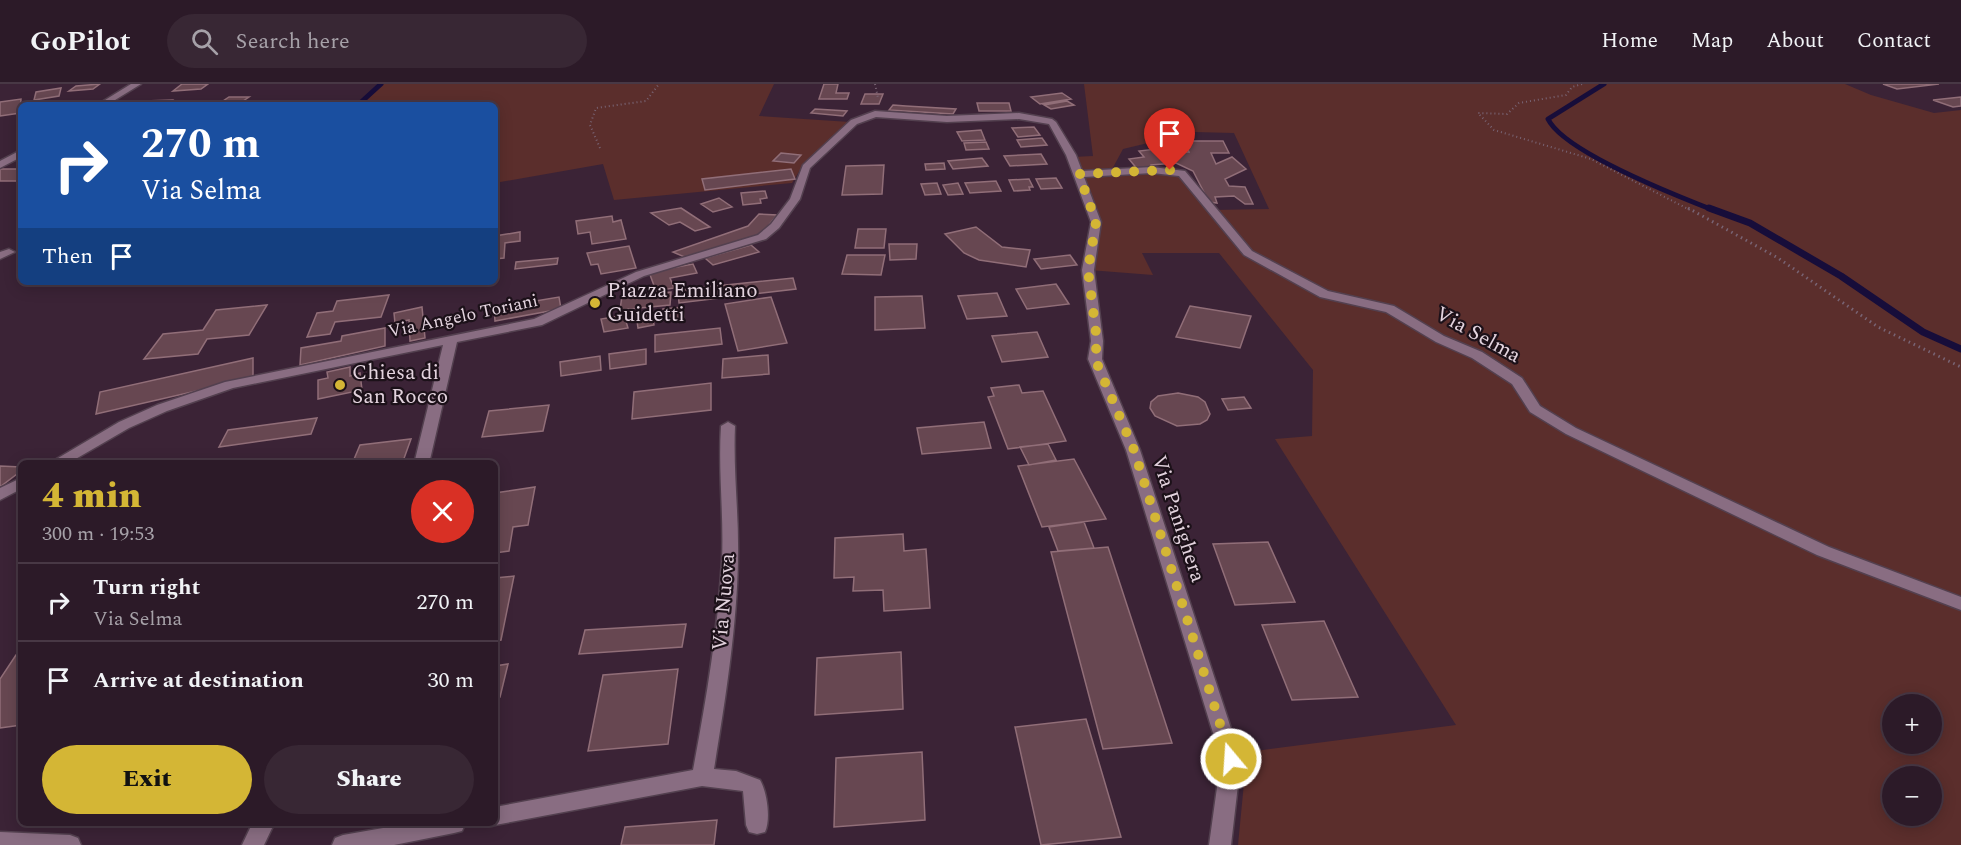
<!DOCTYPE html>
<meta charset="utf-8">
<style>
:root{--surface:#2c1a28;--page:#382734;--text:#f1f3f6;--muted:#a6a1a8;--line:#483845;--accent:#d4b635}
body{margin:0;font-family:Spectral,serif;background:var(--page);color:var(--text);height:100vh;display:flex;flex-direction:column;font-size:22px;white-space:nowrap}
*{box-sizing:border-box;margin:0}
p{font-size:20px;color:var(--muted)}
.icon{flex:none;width:33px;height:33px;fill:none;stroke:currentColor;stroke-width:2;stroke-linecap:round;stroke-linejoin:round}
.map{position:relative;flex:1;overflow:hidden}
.sheet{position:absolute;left:18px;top:376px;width:480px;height:366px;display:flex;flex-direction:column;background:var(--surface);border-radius:9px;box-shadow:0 3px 15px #0003,0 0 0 2px var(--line)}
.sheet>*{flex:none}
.banner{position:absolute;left:18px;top:18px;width:480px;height:183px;border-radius:9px;box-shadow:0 3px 15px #0003,0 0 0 2px var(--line);background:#1a4fa0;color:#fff;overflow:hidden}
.controls{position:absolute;left:1882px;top:610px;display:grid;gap:12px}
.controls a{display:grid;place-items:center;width:60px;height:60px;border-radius:50%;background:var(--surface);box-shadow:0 3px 15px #0003,0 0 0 2px var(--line);font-size:30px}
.pin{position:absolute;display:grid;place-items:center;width:51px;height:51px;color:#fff;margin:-62px -26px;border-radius:50% 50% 50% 0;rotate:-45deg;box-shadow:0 0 6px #0007}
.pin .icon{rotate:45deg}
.me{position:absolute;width:66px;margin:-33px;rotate:342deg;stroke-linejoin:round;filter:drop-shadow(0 0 4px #0008)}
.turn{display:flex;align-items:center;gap:21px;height:126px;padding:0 24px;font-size:27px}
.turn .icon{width:78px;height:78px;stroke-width:2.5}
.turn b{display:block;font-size:42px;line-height:51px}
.then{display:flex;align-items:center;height:57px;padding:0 24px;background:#0003;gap:12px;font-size:22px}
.round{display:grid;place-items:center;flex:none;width:63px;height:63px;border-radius:32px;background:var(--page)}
.overview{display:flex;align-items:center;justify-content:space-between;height:102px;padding:0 24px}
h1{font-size:36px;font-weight:800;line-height:45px;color:var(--accent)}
.button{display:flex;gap:12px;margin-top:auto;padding:12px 24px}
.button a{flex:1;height:69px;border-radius:36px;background:var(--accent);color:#111;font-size:24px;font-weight:800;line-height:69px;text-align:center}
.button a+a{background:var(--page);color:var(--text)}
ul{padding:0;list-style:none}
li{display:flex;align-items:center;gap:18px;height:78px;padding:0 24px;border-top:2px solid var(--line)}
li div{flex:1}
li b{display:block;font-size:22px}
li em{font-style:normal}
header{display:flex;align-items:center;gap:36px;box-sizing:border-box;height:84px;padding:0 30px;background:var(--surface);border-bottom:2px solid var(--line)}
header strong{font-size:28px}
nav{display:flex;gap:33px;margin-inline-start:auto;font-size:21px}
.search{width:420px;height:54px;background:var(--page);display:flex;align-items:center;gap:15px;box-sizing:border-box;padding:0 21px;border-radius:33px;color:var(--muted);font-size:22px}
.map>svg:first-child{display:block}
.green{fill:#5b2e2c;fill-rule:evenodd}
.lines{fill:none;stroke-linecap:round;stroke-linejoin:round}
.stream-far1{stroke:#170d3a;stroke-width:5}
.stream{stroke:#170d3a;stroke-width:7}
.building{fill:#674751;stroke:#916e78;stroke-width:1.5}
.minor-casing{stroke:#53404f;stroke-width:3}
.path-far1{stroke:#796474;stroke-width:2;stroke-dasharray:1 3;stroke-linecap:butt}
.path{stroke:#796474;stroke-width:3;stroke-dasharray:1.5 4;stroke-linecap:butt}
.minor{fill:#896d82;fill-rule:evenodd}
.route{stroke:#d4b635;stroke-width:10;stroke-dasharray:0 18}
.poi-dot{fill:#d4b635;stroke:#1c1119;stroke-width:2}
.labels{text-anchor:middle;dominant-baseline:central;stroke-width:4.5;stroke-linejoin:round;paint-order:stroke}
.far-street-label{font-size:18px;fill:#e3d3de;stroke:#1c1119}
.poi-label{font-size:21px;fill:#e3d3de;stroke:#1c1119;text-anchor:start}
.street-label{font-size:21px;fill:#e3d3de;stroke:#1c1119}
</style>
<header>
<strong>GoPilot</strong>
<div class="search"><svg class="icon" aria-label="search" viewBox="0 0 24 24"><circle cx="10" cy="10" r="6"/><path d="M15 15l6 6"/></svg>Search here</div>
<nav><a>Home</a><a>Map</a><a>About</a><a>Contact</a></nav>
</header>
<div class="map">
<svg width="1961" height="761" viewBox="0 0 1961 761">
<rect width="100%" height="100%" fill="#3b2336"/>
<path class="green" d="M 379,0 L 774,0 L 759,32 L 850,38 L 803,81 L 792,99 L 614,116 L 603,80 L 495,99 L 495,21 L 358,21 Z
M 1084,0 L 1845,0 L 1871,11 L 1934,29 L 1961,26 L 1961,761 L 1238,761 L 1247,668 L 1456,641 L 1275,355 L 1312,352 L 1313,286 L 1219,169 L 1142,169 L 1153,191 L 1089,186 L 1098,138 L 1073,73 L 1093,72 ZM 1194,48 L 1234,49 L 1269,125 L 1213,126 L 1189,97 L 1170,86 L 1110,89 L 1123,65 ZM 1893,621 L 1932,621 L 1932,660 L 1893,660 ZM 1893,693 L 1932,693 L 1932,732 L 1893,732 Z"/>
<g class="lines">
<path class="stream-far1" d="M 1604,0 L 1548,35 C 1564,68 1677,112 1713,126
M 358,21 L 381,0"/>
<path class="stream" d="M 1709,124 L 1750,139 L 1841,192 L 1923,248 L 1961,265"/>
</g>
<path class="building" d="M 100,0 L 93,5 L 69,7 L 76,2 Z
M 182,0 L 208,0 L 201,5 L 173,7 Z
M 824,0 L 838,0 L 836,9 L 849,9 L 847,15 L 819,15 Z
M 1883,0 L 1939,0 L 1897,5 Z
M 61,4 L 59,12 L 34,16 L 36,8 Z
M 1062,9 L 1071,15 L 1040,20 L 1031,13 Z
M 865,10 L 883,10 L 879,20 L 861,20 Z
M 229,13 L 249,13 L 240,19 L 220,19 Z
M 1961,13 L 1961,22 L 1953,23 L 1933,16 Z
M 21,15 L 20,29 L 0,32 L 0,18 Z
M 172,16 L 165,21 L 137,21 L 143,17 Z
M 1067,17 L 1074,21 L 1051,25 L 1044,21 Z
M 977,19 L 1009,19 L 1011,27 L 979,27 Z
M 893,21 L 906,22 L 956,25 L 953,30 L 889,26 Z
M 815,25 L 847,27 L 843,32 L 811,29 Z
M 1034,43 L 1040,51 L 1018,53 L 1012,44 Z
M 981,46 L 985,56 L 962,57 L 957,48 Z
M 1042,54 L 1047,61 L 1021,63 L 1017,56 Z
M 1184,57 L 1223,57 L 1229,69 L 1211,69 L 1216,80 L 1232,73 L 1246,85 L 1225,95 L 1229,102 L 1245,103 L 1253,120 L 1245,120 L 1234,112 L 1215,113 L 1217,119 L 1209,118 L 1193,87 L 1176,79 L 1151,81 L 1151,85 L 1138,86 L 1129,75 L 1144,73 L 1139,67 L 1174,63 L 1177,68 L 1189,68 Z
M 986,58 L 989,65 L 966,66 L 964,59 Z
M 781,69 L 801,71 L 794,79 L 773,77 Z
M 1041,70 L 1047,80 L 1010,82 L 1004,72 Z
M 982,74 L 988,82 L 953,85 L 948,77 Z
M 944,79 L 945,85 L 926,86 L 925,80 Z
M 884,81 L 882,110 L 842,111 L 846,82 Z
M 0,85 L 21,85 L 21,97 L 0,97 Z
M 791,85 L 795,95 L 705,106 L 702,95 Z
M 1056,94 L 1062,104 L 1041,105 L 1036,95 Z
M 1029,95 L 1033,103 L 1029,103 L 1030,106 L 1014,107 L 1009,96 Z
M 996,97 L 1001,107 L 970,109 L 965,99 Z
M 937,99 L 941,110 L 925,111 L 921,100 Z
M 958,99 L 963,110 L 948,111 L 943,101 Z
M 765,107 L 767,114 L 760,115 L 761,119 L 743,121 L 741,109 Z
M 719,114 L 732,123 L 713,128 L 701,120 Z
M 681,124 L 710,143 L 695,147 L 680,138 L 669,141 L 651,129 Z
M 759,130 L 777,131 L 764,147 L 755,153 L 689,175 L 673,168 L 748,142 Z
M 612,132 L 613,138 L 621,136 L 626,155 L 592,160 L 590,148 L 578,150 L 576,137 Z
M 976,143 L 1002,163 L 1030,166 L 1026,183 L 979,176 L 964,169 L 945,150 Z
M 858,145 L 886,145 L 884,164 L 855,164 Z
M 520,148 L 520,157 L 505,159 L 504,174 L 495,175 L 495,152 Z
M 889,160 L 917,160 L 916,175 L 890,176 Z
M 751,161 L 759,168 L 713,181 L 705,174 Z
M 629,162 L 636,184 L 601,190 L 598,180 L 591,181 L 587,169 Z
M 847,171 L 885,171 L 881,191 L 842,190 Z
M 1070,171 L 1077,181 L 1041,185 L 1034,175 Z
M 558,174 L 557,180 L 515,185 L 516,178 Z
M 693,180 L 697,189 L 670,194 L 674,204 L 656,207 L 649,188 Z
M 793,194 L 796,205 L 679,219 L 678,206 Z
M 1056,200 L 1069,220 L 1027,225 L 1016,205 Z
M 671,208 L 670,221 L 620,226 L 622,212 Z
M 997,209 L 1007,232 L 967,235 L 958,212 Z
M 389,211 L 381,233 L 335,238 L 330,250 L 307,253 L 317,229 L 333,227 L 337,217 Z
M 922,212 L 925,244 L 875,246 L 875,213 Z
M 559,213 L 561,225 L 495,237 L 494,224 Z
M 771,213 L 787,259 L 738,267 L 725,220 Z
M 267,221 L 249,251 L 207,255 L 198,270 L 144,275 L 163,250 L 203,246 L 216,226 Z
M 1190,222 L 1251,232 L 1240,264 L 1176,253 Z
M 422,223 L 425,254 L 410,257 L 409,236 L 395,239 L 394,229 Z
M 683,223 L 684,233 L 664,235 L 663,225 Z
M 652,228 L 654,241 L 638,244 L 636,230 Z
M 624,231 L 628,244 L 604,248 L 601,235 Z
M 385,244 L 385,262 L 300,281 L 301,264 L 341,257 L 342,252 Z
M 720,244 L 722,260 L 655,268 L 655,251 Z
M 1037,248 L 1048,273 L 1002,278 L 992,252 Z
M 646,265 L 646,280 L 610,285 L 609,270 Z
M 768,271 L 769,290 L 722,294 L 723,275 Z
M 600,272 L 601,286 L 561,292 L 560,278 Z
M 253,274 L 253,294 L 96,330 L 100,308 Z
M 350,283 L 350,292 L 360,289 L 362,306 L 318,315 L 318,296 L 328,294 L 327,288 Z
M 711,299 L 711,326 L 632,335 L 634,308 Z
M 1019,301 L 1022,309 L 1043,307 L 1066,357 L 1008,365 L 988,313 L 994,312 L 991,304 Z
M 1178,309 L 1198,313 L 1205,318 L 1210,330 L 1207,336 L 1200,340 L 1177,342 L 1155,332 L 1150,324 L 1151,318 L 1158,312 Z
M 1244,313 L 1251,324 L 1228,326 L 1222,315 Z
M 549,321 L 543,347 L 482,353 L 489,327 Z
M 317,334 L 311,350 L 219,363 L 228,346 Z
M 984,338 L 991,364 L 922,370 L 917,344 Z
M 411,355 L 402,380 L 352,380 L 360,361 Z
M 1048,360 L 1056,376 L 1029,381 L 1020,363 Z
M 1074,375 L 1106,435 L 1042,443 L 1018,382 Z
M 0,382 L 21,383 L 21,387 L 0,403 Z
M 535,403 L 528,441 L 513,443 L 509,467 L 495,469 L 495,409 Z
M 1084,438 L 1094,464 L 1058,467 L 1049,443 Z
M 903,450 L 904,467 L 926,465 L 930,524 L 884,527 L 883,506 L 853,507 L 854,493 L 834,494 L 835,454 Z
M 1268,458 L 1295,518 L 1235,521 L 1213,460 Z
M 1108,463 L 1172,659 L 1103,665 L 1051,468 Z
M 514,492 L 501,556 L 495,557 L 495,494 Z
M 1324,537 L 1358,613 L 1292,616 L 1262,541 Z
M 686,540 L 682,563 L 579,570 L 585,546 Z
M 901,568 L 903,625 L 815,631 L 817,574 Z
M 21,570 L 21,641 L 0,644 L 0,595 L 16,571 Z
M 508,580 L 500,613 L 495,614 L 495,582 Z
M 678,585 L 668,660 L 588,667 L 603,591 Z
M 1086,635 L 1121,753 L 1041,761 L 1015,643 Z
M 922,668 L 925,736 L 834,743 L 836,674 Z
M 717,736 L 714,761 L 621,761 L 625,743 Z"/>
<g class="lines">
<defs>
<path id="minor" d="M 131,0 L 141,0 L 107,21 L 97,21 Z
M 875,27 L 947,32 L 1019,29 L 1052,35 L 1056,38 L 1076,71 L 1082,87 L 1152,83 L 1185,87 L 1252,167 L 1328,207 L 1394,222 L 1444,252 L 1482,268 L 1522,294 L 1540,322 L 1576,344 L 1829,463 L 1961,513 L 1961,526 L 1817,471 L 1566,350 L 1530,328 L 1512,300 L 1472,274 L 1436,258 L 1386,228 L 1320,213 L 1244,171 L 1179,92 L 1152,89 L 1084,93 L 1101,138 L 1094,186 L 1103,257 L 1102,275 L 1140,366 L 1241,675 L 1231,761 L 1209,761 L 1221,675 L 1126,366 L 1088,275 L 1091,257 L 1082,186 L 1091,138 L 1066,71 L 1049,40 L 1019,35 L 947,38 L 876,33 L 857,40 L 810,84 L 800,115 L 779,144 L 766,155 L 644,192 L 542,241 L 457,258 L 429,380 L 414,380 L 443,261 L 233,304 L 167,327 L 129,344 L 67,380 L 48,380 L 119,338 L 157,321 L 225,298 L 534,235 L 636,188 L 758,151 L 771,140 L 790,115 L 803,81 L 851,36 Z
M 21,66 L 21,73 L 0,84 L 0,77 Z
M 9,165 L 15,168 L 0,175 L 0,168 Z
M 728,338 L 735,342 C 733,387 739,431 738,475 C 737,543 725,618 714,685 L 736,687 L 760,696 C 767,708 771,735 765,748 L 757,750 L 749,748 L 746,741 L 743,707 L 702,702 L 495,741 L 490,740 L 495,740 L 495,723 L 693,686 C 706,617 718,546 722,476 C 724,431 718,387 721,342 Z
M 21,394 L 21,405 L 0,416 L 0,404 Z
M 252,740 L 274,740 L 264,761 L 242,761 Z
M 406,740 L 465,740 L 462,747 L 454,749 L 394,761 L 332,761 L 335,754 L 343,751 Z
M 0,748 L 70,751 L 78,754 L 81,761 L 0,761 Z"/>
</defs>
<use href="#minor" class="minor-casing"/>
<path class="path-far1" d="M 875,0 L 878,14
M 1582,0 L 1572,3 L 1566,11 L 1519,19 L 1507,30 L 1478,29 L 1494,46 L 1591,75 L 1690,126
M 600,64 L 590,41 L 596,24 L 646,17 L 659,0"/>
<path class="path" d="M 1688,124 L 1778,174 L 1878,243 L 1961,283"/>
<use href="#minor" class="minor"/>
</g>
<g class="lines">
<path class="route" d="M 1170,86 L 1079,90 L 1096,138 L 1088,186 L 1097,257 L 1095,275 L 1134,366 L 1231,675"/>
</g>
<g class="poi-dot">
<circle cx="595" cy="219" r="6"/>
<circle cx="340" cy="301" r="6"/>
</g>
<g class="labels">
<g class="far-street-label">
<text transform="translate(463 232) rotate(-12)">Via Angelo Toriani</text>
</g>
<g class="poi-label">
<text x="607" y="207">Piazza Emiliano<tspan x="607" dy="24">Guidetti</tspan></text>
<text x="352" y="289">Chiesa di<tspan x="352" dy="24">San Rocco</tspan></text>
</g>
<g class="street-label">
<text transform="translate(1478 251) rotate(29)">Via Selma</text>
<text transform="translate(1178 435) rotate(72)">Via Panighera</text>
<text transform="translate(724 518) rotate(-85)">Via Nuova</text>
</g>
</g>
</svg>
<div class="controls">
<a>+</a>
<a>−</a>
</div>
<div class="pin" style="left:1170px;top:86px;background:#d93025"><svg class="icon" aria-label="arrive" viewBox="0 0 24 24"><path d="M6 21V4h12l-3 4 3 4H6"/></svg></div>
<svg class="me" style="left:1231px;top:675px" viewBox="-20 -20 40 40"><circle r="17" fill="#d4b635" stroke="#fff" stroke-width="3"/><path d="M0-11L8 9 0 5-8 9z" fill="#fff"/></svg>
<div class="banner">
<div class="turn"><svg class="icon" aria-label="right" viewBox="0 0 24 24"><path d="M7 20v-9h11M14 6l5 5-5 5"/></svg><div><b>270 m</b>Via Selma</div></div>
<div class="then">Then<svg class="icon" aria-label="arrive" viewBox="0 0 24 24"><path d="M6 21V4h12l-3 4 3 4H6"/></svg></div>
</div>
<section class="sheet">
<div class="overview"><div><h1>4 min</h1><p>300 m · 19:53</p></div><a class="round" style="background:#d93025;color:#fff"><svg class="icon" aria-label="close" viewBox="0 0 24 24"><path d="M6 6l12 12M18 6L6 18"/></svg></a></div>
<ul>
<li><svg class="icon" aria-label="right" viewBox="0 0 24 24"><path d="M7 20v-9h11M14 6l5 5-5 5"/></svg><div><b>Turn right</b><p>Via Selma</p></div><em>270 m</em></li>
<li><svg class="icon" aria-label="arrive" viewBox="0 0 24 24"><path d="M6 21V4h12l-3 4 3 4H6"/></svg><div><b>Arrive at destination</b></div><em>30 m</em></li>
</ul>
<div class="button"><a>Exit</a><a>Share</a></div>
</section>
</div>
